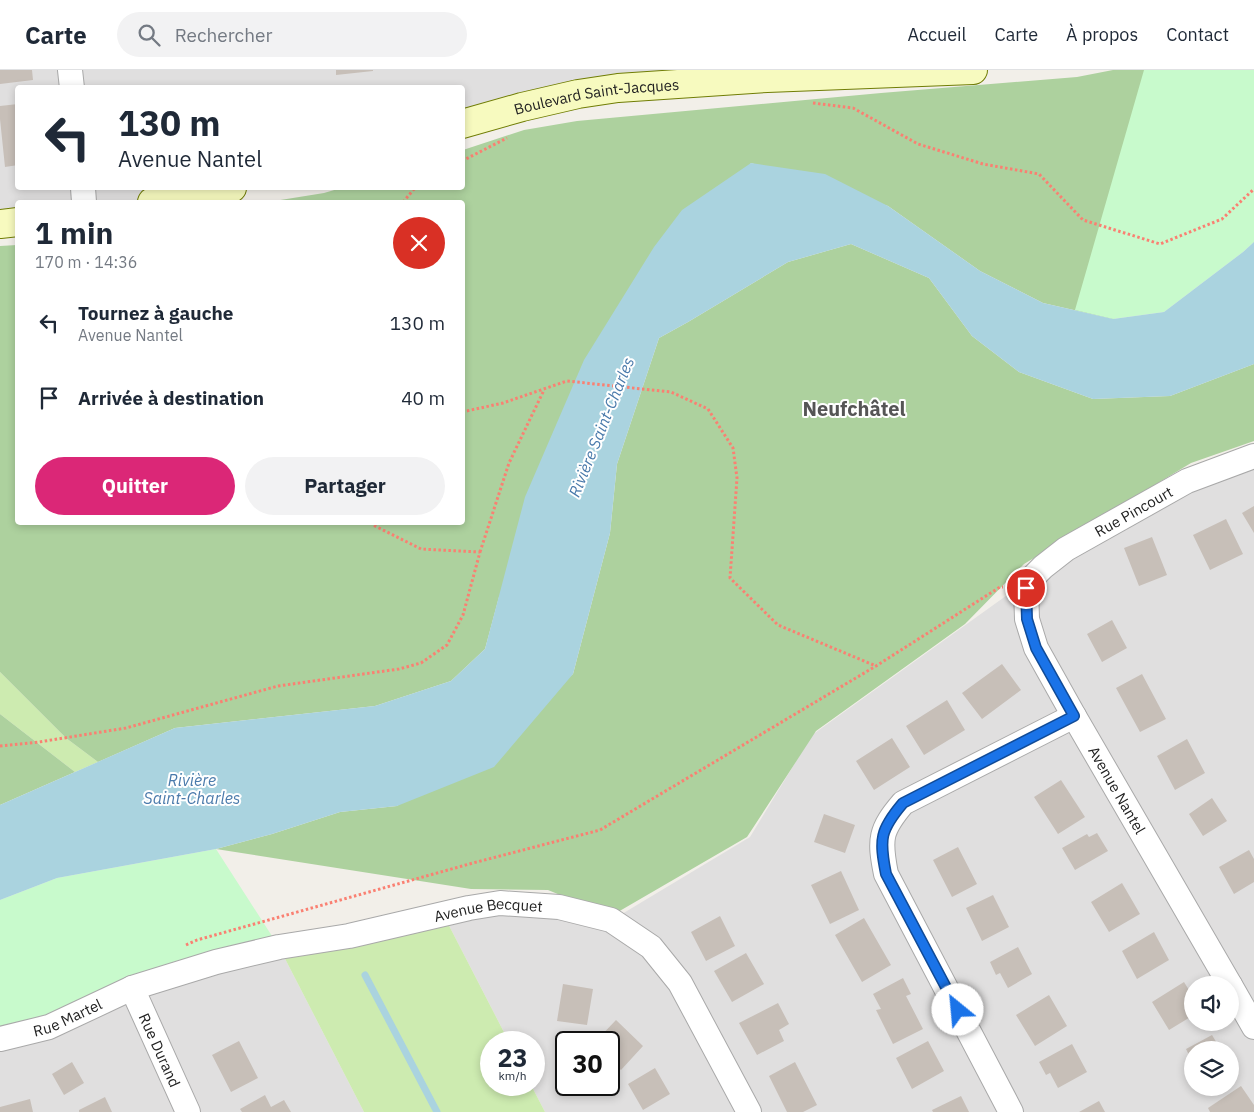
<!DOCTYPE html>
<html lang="fr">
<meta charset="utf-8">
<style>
:root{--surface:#fff;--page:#f2f2f3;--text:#1f2937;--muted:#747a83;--line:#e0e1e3;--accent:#db2777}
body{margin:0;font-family:"IBM Plex Sans",sans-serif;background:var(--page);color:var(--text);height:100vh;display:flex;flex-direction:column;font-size:19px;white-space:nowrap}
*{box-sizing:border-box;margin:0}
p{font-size:16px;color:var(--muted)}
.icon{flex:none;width:28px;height:28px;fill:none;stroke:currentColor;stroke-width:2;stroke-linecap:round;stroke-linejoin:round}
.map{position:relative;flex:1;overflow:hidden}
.drawer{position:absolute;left:15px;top:130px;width:450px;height:325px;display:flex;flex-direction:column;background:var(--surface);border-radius:5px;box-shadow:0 2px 8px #0003}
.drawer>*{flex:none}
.top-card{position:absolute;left:15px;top:15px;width:450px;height:105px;border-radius:5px;box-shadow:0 2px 8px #0003;background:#fff;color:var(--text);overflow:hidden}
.controls{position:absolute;left:1184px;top:906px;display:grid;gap:10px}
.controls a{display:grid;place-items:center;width:55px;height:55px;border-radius:50%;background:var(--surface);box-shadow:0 2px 8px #0003;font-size:25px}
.speed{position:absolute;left:480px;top:961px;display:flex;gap:10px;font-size:25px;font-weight:700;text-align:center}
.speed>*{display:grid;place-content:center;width:65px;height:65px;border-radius:50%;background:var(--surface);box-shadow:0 2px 8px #0003;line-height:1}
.speed small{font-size:12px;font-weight:400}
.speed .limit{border:2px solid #111;border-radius:8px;background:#fff;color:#111}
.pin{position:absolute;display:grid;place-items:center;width:42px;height:42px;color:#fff;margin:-21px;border:2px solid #fff;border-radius:50%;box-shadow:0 1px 5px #0007}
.me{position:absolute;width:55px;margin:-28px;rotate:332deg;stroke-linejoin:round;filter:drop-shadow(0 0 4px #0008)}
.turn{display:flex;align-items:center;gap:18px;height:105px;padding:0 20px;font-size:22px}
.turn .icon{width:65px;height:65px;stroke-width:2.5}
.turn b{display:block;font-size:35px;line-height:42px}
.round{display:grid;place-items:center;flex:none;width:52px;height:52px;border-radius:26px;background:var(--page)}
.headline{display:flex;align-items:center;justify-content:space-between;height:85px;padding:0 20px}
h1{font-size:30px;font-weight:700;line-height:38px}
.primary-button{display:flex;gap:10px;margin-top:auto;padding:10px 20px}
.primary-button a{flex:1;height:58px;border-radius:30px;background:var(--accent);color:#fff;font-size:20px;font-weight:700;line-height:58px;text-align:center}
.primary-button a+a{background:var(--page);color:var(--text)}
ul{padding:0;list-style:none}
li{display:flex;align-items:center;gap:15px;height:75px;padding:0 20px}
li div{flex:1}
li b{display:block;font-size:19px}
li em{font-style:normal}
header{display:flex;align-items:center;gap:30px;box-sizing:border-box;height:70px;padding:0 25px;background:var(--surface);border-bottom:1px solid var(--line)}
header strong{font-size:24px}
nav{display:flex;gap:28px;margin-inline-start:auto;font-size:18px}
.search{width:350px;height:45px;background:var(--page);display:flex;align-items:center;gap:12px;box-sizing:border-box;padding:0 18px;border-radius:28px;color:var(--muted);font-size:19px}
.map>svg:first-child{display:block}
.residential{fill:#e0dfdf;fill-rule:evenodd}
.grass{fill:#cdebb0}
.forest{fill:#add19e}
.park{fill:#c8facc}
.water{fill:#aad3df}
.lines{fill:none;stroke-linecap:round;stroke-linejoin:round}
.stream{stroke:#aad3df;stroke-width:7}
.building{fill:#c7bfb8}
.street-casing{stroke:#a9a9a9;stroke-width:26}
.secondary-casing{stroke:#707d05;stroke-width:30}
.path{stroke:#fa8072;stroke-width:3;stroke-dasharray:2.5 2.5;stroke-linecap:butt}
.street{stroke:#fff;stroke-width:24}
.secondary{stroke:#f7fabf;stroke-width:28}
.route-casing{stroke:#114b97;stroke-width:12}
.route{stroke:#1a73e8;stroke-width:9}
.labels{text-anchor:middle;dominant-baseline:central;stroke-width:4;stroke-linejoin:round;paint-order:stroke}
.street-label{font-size:15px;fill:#222;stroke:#fff}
.water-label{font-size:16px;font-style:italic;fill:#4a7aab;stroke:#fff}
.district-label{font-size:20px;font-weight:bold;fill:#555;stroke:#fff}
</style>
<header>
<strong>Carte</strong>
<div class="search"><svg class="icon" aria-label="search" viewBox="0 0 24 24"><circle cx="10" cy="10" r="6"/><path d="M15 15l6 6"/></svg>Rechercher</div>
<nav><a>Accueil</a><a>Carte</a><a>À propos</a><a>Contact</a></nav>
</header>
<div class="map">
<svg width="1254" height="1042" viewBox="0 0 1254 1042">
<rect width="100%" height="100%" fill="#f2efe9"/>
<path class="residential" d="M 0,0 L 70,0 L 72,17 L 18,18 L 18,118 L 232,118 L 152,132 L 18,132 L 17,148 L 0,149 Z
M 75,0 L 973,0 L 767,8 L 463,54 L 462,18 L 76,18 Z
M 1254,386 L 1254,1042 L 545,1042 L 531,1015 L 534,1015 L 534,972 L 509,972 L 443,844 L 469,838 L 612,850 L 750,767 L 812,665 L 1017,518 L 1032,508 ZM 1192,915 L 1230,915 L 1230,952 L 1192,952 ZM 566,972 L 609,972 L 609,1015 L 566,1015 ZM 1192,980 L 1230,980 L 1230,1018 L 1192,1018 Z
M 279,877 L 364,1042 L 0,1042 L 0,969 Z"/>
<path class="grass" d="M 0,602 L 66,668 L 98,692 L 75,702 L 0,644 Z
M 443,844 L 509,972 L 491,972 L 491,1015 L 531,1015 L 545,1042 L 364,1042 L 279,877 Z"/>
<path class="forest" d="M 1113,0 L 1254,0 L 1254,172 L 1113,249 L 1043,233 L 980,201 L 888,136 L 751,93 L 499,527 L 485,579 L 451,611 L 375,636 L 175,658 L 98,692 L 66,668 L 0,602 L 0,176 L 17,175 L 18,452 L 462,452 L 462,132 L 268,132 L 324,123 L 341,118 L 462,118 L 463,80 L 524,60 L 577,51 L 881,23 L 1077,7 Z
M 851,174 L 929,208 L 972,266 L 1019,302 L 1093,329 L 1170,326 L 1254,294 L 1254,371 L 1191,393 L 1024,494 L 965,554 L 816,661 L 747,767 L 611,846 L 548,820 L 471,819 L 216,779 L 272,764 L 340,742 L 397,736 L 573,604 L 610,463 L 617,394 L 659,268 L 688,252 L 788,192 Z
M 0,644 L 75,702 L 0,735 Z"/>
<path class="park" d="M 1144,0 L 1254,0 L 1254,172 L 1243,182 L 1164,242 L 1113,249 L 1075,240 Z
M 216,779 L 279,877 L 0,969 L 0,830 L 57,808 Z"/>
<path class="water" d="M 751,93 L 825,104 L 888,136 L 980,201 L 1043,233 L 1113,249 L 1164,242 L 1243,182 L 1254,172 L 1254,294 L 1170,326 L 1093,329 L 1019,302 L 972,266 L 929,208 L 851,174 L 788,192 L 688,252 L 659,268 L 617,394 L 610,463 L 573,604 L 494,697 L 397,736 L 340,742 L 272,764 L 216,779 L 57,808 L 0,830 L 0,735 L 175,658 L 375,636 L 451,611 L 485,579 L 525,427 L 584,290 L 654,177 L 682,140 Z"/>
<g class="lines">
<path class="stream" d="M 365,905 L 437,1042"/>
</g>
<path class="building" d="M 0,0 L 32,0 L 33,10 L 0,14 Z
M 336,0 L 373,0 L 373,1 L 336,5 Z
M 18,34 L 18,95 L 5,97 L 0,49 L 0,36 Z
M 1254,436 L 1254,463 L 1242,443 Z
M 1226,449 L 1243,484 L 1210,500 L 1193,465 Z
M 1152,467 L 1167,505 L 1139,516 L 1124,478 Z
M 1112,550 L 1127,578 L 1102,592 L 1087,564 Z
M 1002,594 L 1021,620 L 982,649 L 962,623 Z
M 1142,604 L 1166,649 L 1140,662 L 1116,618 Z
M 947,630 L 965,660 L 924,685 L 906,656 Z
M 892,668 L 910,697 L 874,720 L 856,691 Z
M 1187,669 L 1205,703 L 1175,720 L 1157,686 Z
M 1061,710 L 1085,747 L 1058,764 L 1034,727 Z
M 1212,728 L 1227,751 L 1203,766 L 1189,744 Z
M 824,744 L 855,755 L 845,783 L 814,772 Z
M 1097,763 L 1108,781 L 1075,800 L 1062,778 L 1087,764 L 1089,767 Z
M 958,777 L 977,814 L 952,827 L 933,790 Z
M 1249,780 L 1254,789 L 1254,812 L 1234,824 L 1219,797 Z
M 841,801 L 859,840 L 830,854 L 811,815 Z
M 1122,813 L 1140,844 L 1109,862 L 1091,832 Z
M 993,825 L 1009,857 L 982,871 L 966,838 Z
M 720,846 L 735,876 L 706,891 L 691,862 Z
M 864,848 L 891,895 L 862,912 L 835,865 Z
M 1154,862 L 1169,890 L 1137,909 L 1122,881 Z
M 1018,877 L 1032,904 L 1008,918 L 1000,903 L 996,905 L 990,892 Z
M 746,883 L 764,914 L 732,932 L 714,901 Z
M 903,908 L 911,924 L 906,926 L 923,959 L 893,974 L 876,940 L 881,939 L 873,924 Z
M 1184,912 L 1192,925 L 1192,946 L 1169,960 L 1152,932 Z
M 563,914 L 593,919 L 587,955 L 557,951 Z
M 1049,925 L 1067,956 L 1035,976 L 1016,945 Z
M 778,933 L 789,954 L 779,960 L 784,971 L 757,985 L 739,953 Z
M 616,950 L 643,976 L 621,1000 L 609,989 L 609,972 L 595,972 Z
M 1212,965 L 1221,980 L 1192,980 L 1192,991 L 1186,979 Z
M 239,971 L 258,1008 L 231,1022 L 212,985 Z
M 928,971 L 944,1001 L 912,1019 L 896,988 Z
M 1072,974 L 1087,1002 L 1058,1018 L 1050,1003 L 1046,1005 L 1039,992 Z
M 72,992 L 84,1013 L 64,1025 L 52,1004 Z
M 795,992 L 817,1035 L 803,1042 L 787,1042 L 769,1006 Z
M 655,998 L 670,1024 L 643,1040 L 628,1014 Z
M 1241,1016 L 1254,1035 L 1254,1042 L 1210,1042 L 1208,1038 Z
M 265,1025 L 271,1037 L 284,1030 L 291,1042 L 242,1042 L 240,1039 Z
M 961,1026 L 969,1042 L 933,1042 L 932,1040 Z
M 105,1027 L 112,1042 L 79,1042 L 79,1040 Z
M 30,1029 L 33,1042 L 0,1042 L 0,1037 Z
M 1099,1031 L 1105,1042 L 1079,1042 Z"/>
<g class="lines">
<defs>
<g id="street">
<path d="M 70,0 L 72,18"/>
<path d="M 83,118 L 84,132"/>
<path id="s1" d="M 1230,915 L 1074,646 L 1036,578 L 1027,549 L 1026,518 L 1032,508 L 1043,497 L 1066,479 L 1187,411 L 1254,386"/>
<path d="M 1230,915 L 1254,957"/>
<path id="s2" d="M 132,918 L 188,1042"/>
<path id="s3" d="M 0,969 L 49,957 L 132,918 L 216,892 L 279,877 L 349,866 L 469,838 L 500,833 L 559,837 L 611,850 L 651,877 L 680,913 L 749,1042"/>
<path d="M 1011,1042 L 886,804 C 879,769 880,760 903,733 L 1074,646"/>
</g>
<g id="secondary">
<path id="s4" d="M 462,54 L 522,37 L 578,24 L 618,18 L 767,8 L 973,0"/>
<path d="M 152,132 L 232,118"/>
<path d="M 0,154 L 18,152"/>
</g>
</defs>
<use href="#street" class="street-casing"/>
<use href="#secondary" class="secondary-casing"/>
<path class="path" d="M 813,33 L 853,38 L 918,74 L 983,94 L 1039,104 L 1083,150 L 1160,174 L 1222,149 L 1254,119
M 462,91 L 507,68
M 403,132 L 415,118
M 462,342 L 503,333 L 567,311 L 671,322 L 708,339 L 733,378 L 737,408 L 730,508 L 778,555 L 876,596
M 480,482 L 509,393 L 544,320
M 0,676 L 39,672 L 126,658 L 278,616 L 399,599 L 421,593 L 447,575 L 463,545 L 480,482 L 421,479 L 375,456 L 371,452
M 186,875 L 197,870 L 473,793 L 600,760 L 876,596 L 1000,517 L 1003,517"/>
<use href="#street" class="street"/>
<use href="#secondary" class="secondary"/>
</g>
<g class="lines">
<defs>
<path id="route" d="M 958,940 L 886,804 C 879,769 880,760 903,733 L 1074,646 L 1036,578 L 1027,549 L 1026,518"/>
</defs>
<use href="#route" class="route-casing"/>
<use href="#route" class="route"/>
</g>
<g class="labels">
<g class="street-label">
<text stroke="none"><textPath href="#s4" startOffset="138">Boulevard Saint-Jacques</textPath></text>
<text stroke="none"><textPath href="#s1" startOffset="584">Rue Pincourt</textPath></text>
<text transform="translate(1117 720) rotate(60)">Avenue Nantel</text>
<text stroke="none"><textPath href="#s3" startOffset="508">Avenue Becquet</textPath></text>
<text stroke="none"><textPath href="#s3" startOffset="71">Rue Martel</textPath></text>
<text stroke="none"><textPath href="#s2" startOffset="68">Rue Durand</textPath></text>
</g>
<g class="water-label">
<text transform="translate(601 357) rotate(-68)">Rivière Saint-Charles</text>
<text x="192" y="710">Rivière<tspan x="192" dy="18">Saint-Charles</tspan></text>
</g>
<g class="district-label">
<text x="854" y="338">Neufchâtel</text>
</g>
</g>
</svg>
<div class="controls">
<a><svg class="icon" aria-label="sound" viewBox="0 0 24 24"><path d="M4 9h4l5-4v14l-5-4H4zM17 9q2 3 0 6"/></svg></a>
<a><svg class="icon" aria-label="layers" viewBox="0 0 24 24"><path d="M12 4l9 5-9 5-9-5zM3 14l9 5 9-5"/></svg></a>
</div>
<div class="speed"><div>23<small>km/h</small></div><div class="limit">30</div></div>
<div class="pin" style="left:1026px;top:518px;background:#d93025"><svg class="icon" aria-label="arrive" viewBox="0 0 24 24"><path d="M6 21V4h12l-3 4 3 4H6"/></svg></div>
<svg class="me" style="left:958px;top:940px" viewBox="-20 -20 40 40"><circle r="19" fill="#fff"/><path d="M0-13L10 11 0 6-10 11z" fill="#1a73e8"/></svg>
<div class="top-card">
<div class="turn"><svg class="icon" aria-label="left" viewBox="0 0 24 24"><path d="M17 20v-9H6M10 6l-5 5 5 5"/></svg><div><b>130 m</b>Avenue Nantel</div></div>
</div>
<section class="drawer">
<div class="headline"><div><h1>1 min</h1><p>170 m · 14:36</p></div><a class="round" style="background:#d93025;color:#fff"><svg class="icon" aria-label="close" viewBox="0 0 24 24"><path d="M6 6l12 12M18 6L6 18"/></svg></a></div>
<ul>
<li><svg class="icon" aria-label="left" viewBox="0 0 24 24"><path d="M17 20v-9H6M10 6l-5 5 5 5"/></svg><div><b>Tournez à gauche</b><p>Avenue Nantel</p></div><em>130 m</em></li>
<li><svg class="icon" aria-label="arrive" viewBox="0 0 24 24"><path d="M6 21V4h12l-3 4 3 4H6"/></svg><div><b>Arrivée à destination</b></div><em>40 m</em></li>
</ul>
<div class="primary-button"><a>Quitter</a><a>Partager</a></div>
</section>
</div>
